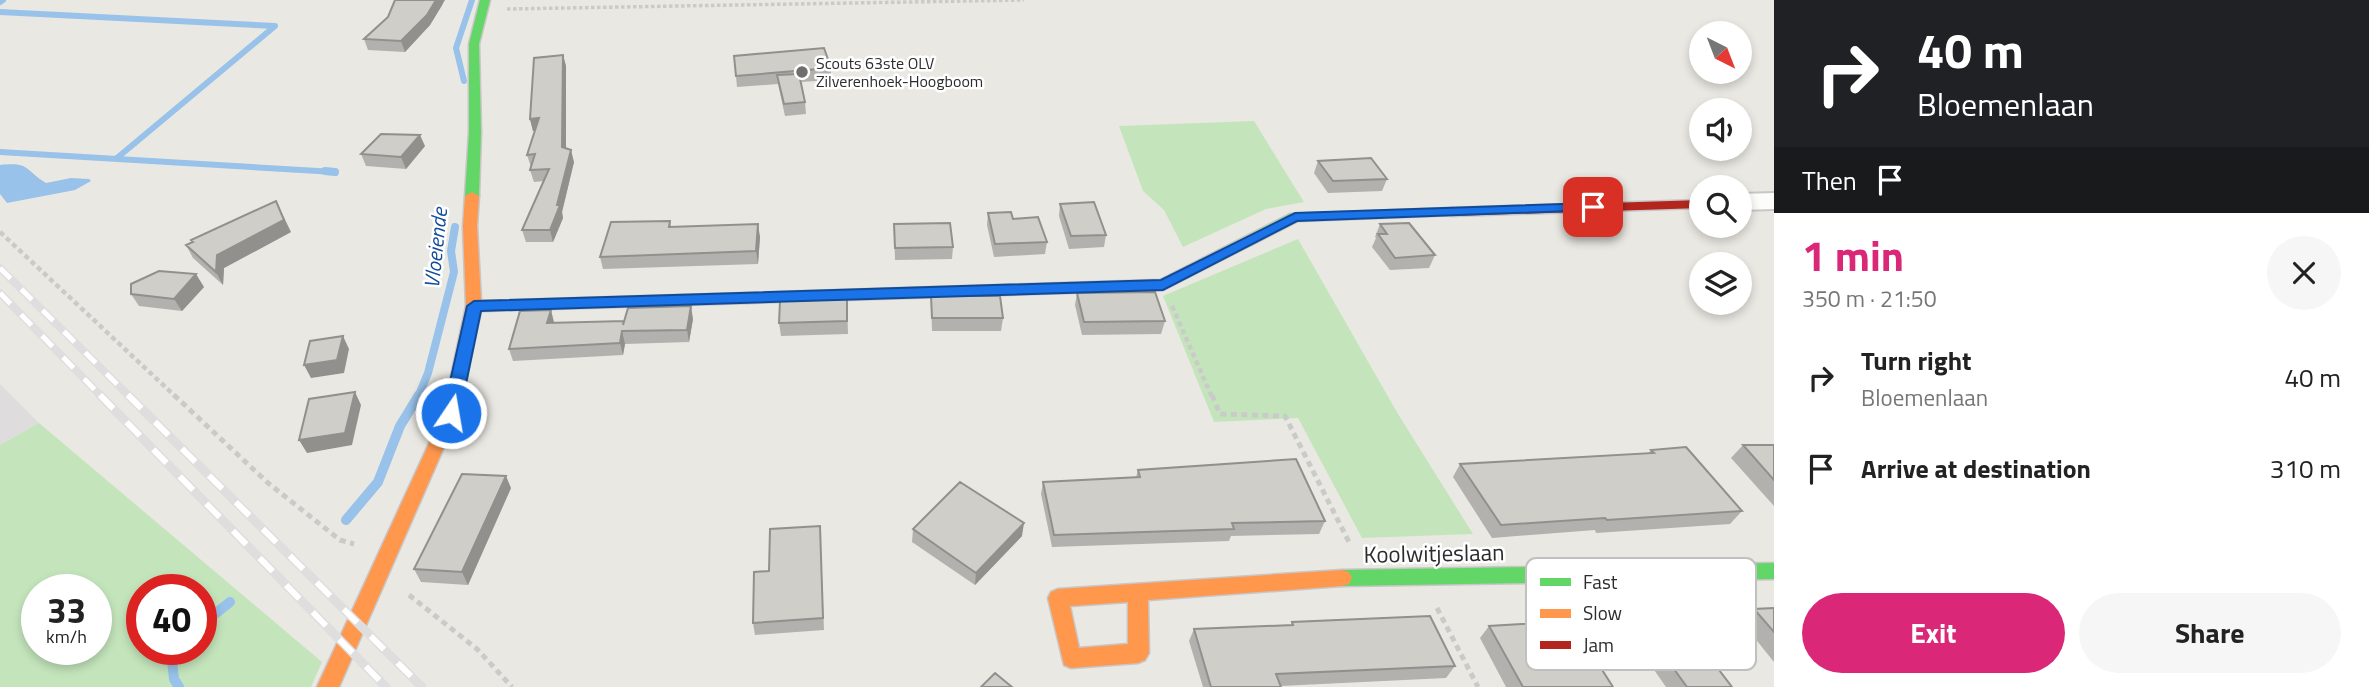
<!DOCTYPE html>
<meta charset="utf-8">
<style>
:root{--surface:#fff;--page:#f6f6f6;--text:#222;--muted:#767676;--accent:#db2777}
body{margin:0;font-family:"Titillium Web",sans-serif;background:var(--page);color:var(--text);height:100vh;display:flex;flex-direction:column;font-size:26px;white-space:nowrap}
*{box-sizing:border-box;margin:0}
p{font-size:23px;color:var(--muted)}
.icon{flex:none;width:38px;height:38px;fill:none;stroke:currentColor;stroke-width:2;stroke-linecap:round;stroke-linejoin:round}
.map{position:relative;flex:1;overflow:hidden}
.drawer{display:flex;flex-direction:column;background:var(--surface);width:595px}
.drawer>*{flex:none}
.hud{background:#202124;color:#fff;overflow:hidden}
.needle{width:46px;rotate:138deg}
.buttons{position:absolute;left:1689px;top:21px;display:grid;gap:14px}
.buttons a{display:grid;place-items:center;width:63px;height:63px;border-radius:50%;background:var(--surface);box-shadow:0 4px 10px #0003;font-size:35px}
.speed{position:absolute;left:21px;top:574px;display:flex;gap:14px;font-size:35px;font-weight:700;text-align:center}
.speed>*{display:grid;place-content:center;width:91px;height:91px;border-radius:50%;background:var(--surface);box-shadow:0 4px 10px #0003;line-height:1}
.speed small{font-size:18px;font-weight:400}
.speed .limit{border:10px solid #d22;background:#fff;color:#111}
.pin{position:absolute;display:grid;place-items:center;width:60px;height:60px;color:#fff;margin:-30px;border-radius:14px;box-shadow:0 4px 10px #0006}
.me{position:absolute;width:77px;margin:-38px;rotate:12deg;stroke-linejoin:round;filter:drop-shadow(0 0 5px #0008)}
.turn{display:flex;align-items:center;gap:24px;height:147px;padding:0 28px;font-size:32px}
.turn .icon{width:91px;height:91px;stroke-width:2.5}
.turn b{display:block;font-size:49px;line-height:60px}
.then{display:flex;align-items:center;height:66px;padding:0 28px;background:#0003;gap:14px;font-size:26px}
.round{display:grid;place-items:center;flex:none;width:74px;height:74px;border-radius:37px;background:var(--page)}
.head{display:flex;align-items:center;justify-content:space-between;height:119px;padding:0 28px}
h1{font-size:42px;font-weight:700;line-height:52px;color:var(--accent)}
.primary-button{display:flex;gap:14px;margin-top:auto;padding:14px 28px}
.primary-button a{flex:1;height:80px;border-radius:42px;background:var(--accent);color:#fff;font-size:28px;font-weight:700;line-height:80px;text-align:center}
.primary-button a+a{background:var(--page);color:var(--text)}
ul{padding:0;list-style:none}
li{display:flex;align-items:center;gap:21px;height:91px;padding:0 28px}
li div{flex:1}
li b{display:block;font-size:26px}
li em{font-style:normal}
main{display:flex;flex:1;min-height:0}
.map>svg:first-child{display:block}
.industrial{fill:#dfdcdd}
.green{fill:#c4e5bc;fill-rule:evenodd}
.water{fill:#98c2e9}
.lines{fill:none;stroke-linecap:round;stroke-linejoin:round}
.stream-far2{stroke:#98c2e9;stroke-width:6}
.stream-far1{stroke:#98c2e9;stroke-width:8}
.stream{stroke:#98c2e9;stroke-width:10}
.street-casing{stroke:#c8c6c7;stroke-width:4}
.fast-casing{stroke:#c8c6c7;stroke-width:3}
.slow-casing{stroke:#c8c6c7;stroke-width:3}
.jam-casing{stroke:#c8c6c7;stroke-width:3}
.path-far2{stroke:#cacac9;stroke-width:3.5;stroke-dasharray:3.5 2.5;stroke-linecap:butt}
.path-far1{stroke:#cacac9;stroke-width:4.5;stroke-dasharray:5 3.5;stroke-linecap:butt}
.path{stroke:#cacac9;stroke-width:5;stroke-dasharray:6 4.5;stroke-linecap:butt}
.street{fill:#fcfcfb;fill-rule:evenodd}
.fast{fill:#63d668;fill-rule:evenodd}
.slow{fill:#ff974d;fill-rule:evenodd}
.jam{fill:#b3261e;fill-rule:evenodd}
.rail-far1-casing{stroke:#dededf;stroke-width:8}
.rail-casing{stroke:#dededf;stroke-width:9}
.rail-far1{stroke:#fff;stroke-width:5;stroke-dasharray:15;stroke-linecap:butt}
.rail{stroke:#fff;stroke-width:6;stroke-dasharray:19;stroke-linecap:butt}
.wall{fill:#b2b1ad}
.shaded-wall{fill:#91908d}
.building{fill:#cfcec9;stroke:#91908d;stroke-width:2}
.route{fill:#1a73e8;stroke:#114b97;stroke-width:2}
.poi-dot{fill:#6e6e6c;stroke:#fff;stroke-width:2.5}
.labels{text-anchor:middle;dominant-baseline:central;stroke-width:5;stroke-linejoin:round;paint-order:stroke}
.far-poi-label{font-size:16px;fill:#2c2c2c;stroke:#fff;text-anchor:start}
.water-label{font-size:21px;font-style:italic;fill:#114c9b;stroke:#fff}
.near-street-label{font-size:23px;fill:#2c2c2c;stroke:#fff}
.key{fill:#fff;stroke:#c0c0c0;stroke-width:2}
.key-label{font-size:19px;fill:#2c2c2c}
</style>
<main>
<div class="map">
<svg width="1774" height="687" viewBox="0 0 1774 687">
<rect width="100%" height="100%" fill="#eae8e2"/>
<path class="industrial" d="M 0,384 L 39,423 L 0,445 Z"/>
<path class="green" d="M 1254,121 L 1304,202 L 1266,209 L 1183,247 L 1164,210 L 1143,191 L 1119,126 Z
M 1298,239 L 1398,414 L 1473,534 L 1362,538 L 1298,418 L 1214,422 L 1163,296 Z
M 39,423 L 322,662 L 311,687 L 0,687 L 0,445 ZM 37,590 L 96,590 L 96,649 L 37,649 ZM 142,590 L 201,590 L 201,649 L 142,649 Z"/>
<path class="water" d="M 0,165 C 31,162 24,170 46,183 L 71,178 L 89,179 L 91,181 L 75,190 L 7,203 L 0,194 Z"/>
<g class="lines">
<path class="stream-far2" d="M 0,2 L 3,0
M 0,12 L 275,26 L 117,158
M 464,81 L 456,48 L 472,0
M 0,152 L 335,172"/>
<path class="stream-far1" d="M 325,171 L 335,172
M 418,397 L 428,373 L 454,272 L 451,251 L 455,227"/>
<path class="stream" d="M 346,520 L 378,482 L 400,426 L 419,395
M 201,625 L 230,602
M 174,649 L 171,652 L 174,679 L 179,687"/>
<defs>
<path id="street" d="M 1774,193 L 1774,209 L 1740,210 L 1740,194 Z"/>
<path id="fast" d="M 480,0 L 490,0 L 479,44 L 481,132 L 479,196 L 472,200 L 465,196 L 469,132 L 469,44 Z
M 1451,208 L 1456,209 L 1458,212 L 1456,215 L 1298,221 L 1163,290 L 748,303 L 741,298 L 748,293 L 1160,280 L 1290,214 Z
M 1774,563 L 1774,579 L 1342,586 L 1335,584 L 1332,578 L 1335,572 L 1342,570 Z"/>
<path id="slow" d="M 472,192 L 479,196 L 477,226 L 481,301 L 748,293 L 755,298 L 748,303 L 481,311 L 459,413 L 339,687 L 317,687 L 443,413 L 466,306 L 463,226 L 465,196 Z
M 1342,570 L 1349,572 L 1352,578 L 1349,584 L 1342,586 L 1148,600 L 1149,653 L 1145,660 L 1138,663 L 1071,668 L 1064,665 L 1048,598 L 1051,592 L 1058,589 ZM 1128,602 L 1128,644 L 1079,648 L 1070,606 Z"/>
<path id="jam" d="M 1701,200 L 1701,208 L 1451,216 L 1444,212 L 1451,208 Z"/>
</defs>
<use href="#street" class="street-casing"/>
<use href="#fast" class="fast-casing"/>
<use href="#slow" class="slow-casing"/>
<use href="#jam" class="jam-casing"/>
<path class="path-far2" d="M 507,9 L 1024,0"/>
<path class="path-far1" d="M 0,232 L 176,397
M 1172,306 L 1212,397"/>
<path class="path" d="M 174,395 L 268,483 L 340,540 L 354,544
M 1212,395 L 1220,414 L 1285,416 L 1350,544
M 409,595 L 477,649 L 512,687
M 1437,608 L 1478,687"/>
<use href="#street" class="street"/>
<use href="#fast" class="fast"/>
<use href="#slow" class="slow"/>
<use href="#jam" class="jam"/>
<defs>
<path id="rail-far1" d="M 0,268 L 130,397
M 0,293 L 102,397"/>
<path id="rail" d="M 100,395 L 386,687
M 128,395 L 422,687"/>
</defs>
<use href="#rail-far1" class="rail-far1-casing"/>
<use href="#rail" class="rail-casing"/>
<use href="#rail-far1" class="rail-far1"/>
<use href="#rail" class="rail"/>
</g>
<path class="wall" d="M 443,4 L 430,25 L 405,52 L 368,50 L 364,39 Z
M 563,55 L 566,66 L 566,148 L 574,162 L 562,212 L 563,218 L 553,242 L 526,242 L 522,230 L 544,181 L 534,182 L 530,170 L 531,167 L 527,155 L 535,130 L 533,131 L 530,119 Z
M 734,56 L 831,68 L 831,80 L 801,82 L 805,102 L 806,114 L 785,116 L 778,84 L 737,87 Z
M 425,146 L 406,169 L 366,166 L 361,154 Z
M 1318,161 L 1387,179 L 1382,191 L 1328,193 L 1314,173 Z
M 1060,204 L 1106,235 L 1104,247 L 1069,249 L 1059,216 Z
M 988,213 L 1013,219 L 1047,242 L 1045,254 L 994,257 L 987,225 Z
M 670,221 L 671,227 L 760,237 L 758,264 L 603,269 L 600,257 Z
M 894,224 L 953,247 L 952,259 L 895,260 Z
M 1380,224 L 1435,255 L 1429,268 L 1390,270 L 1372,247 L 1376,238 L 1375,237 Z
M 291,232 L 224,268 L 223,285 L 193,258 L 186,245 L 192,242 L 191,240 Z
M 204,287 L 182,311 L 139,306 L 131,294 Z
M 1077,293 L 1165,321 L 1161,334 L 1082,335 L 1075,305 Z
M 931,296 L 1003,318 L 1001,331 L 932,331 Z
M 847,299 L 848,334 L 781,336 L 779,323 Z
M 693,319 L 689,342 L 625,344 L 623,355 L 513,361 L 509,349 L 554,323 Z
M 1743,445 L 1774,445 L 1774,506 L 1731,458 Z
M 1651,450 L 1742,511 L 1730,524 L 1596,533 L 1595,530 L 1492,538 L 1453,477 L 1460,464 L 1648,454 Z
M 1138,470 L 1325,521 L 1319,534 L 1231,536 L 1229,541 L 1052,547 L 1041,494 L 1043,482 L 1136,477 Z
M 511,488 L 468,585 L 421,582 L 414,569 Z
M 820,526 L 824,630 L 755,635 L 753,623 L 769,571 Z
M 913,529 L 1022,536 L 975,585 L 912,542 Z
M 1774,608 L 1774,662 L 1741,621 L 1754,609 Z
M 1638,619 L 1732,687 L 1666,687 L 1627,631 Z
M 1292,622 L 1455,666 L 1446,678 L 1280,686 L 1281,687 L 1203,687 L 1189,641 L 1194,629 L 1291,625 Z
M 1489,626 L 1613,687 L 1506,687 L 1480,638 Z"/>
<path class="shaded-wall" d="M 436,0 L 445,0 L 430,25 L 405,52 L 401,41 Z
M 563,55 L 566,66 L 566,159 L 562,147 Z
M 539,118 L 542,130 L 533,131 L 530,119 Z
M 420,135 L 425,146 L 406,169 L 401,157 Z
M 571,150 L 574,162 L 562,212 L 563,218 L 553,242 L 550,230 Z
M 276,201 L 291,232 L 224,268 L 223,285 L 216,272 L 217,255 Z
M 758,224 L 760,237 L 758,264 L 756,251 Z
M 196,274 L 204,287 L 182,311 L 174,299 Z
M 691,306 L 693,319 L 689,342 L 687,330 Z
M 551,310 L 554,322 L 547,323 Z
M 622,331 L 625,344 L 623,355 L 620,343 Z
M 343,336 L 349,349 L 344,373 L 311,378 L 304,365 Z
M 355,392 L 361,405 L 352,445 L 307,453 L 299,440 Z
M 506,476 L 511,488 L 468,585 L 462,572 Z
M 1024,523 L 1022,536 L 975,585 L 976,573 Z"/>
<path class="building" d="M 395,0 L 436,0 L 427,15 L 401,41 L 364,39 L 388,17 Z
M 824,48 L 831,68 L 736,76 L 734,56 Z
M 563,55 L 562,147 L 571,150 L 557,205 L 560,205 L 550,230 L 522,230 L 549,169 L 530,170 L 535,154 L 527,155 L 539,118 L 530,119 L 534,58 Z
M 799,74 L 805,102 L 784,104 L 777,75 Z
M 381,134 L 420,135 L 401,157 L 361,154 Z
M 1371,158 L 1387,179 L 1333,181 L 1318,161 Z
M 276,201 L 284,220 L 217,255 L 216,272 L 186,245 L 193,242 L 191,240 Z
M 1094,202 L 1106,235 L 1071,236 L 1060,204 Z
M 1011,212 L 1013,219 L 1038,217 L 1047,242 L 995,244 L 988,213 Z
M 670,221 L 669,227 L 758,224 L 756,251 L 600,257 L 611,222 Z
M 950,223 L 953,247 L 895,248 L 894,224 Z
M 1409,223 L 1435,255 L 1395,258 L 1378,234 L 1387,234 L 1380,224 Z
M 159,271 L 196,274 L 174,299 L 131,294 L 131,284 Z
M 1155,292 L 1165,321 L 1084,322 L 1077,293 Z
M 931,296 L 1000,296 L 1003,318 L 932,318 Z
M 847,299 L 847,321 L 779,323 L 780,301 Z
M 691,306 L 687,330 L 622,331 L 620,343 L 509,349 L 520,311 L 551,310 L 547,323 L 624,321 L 623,325 L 628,308 Z
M 343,336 L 337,360 L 304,365 L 310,341 Z
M 355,392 L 345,433 L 299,440 L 309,399 Z
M 1743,445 L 1774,445 L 1774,480 Z
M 1686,447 L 1742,511 L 1607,520 L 1605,518 L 1501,525 L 1460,464 L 1654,453 L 1651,450 Z
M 1296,459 L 1325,521 L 1232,523 L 1234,529 L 1054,535 L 1043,482 L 1140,477 L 1138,470 Z
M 462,474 L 506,476 L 462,572 L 414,569 Z
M 960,482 L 1024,523 L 976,573 L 913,529 Z
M 820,526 L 823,618 L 753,623 L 754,572 L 769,571 L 770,529 Z
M 1774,608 L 1774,632 L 1754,609 Z
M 1430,616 L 1455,666 L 1276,674 L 1281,687 L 1211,687 L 1194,629 L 1293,625 L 1292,622 Z
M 1678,616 L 1732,687 L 1687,687 L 1638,619 Z
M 1571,621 L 1613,687 L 1523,687 L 1489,626 Z
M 995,673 L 1012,687 L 981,687 Z"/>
<path class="route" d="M 1593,203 L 1597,204 L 1597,210 L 1297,221 L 1163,290 L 481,311 L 460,413 L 451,419 L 443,413 L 467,306 L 474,301 L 1161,280 L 1295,213 Z"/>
<circle class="poi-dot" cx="802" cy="72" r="7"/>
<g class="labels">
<g class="far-poi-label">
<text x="816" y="63">Scouts 63ste OLV<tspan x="816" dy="18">Zilverenhoek-Hoogboom</tspan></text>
</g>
<g class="water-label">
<text transform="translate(435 248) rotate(-84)">Vloeiende</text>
</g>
<g class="near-street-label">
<text transform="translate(1434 553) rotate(-1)">Koolwitjeslaan</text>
</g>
</g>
<rect x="1526" y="558" width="230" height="112" rx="10" class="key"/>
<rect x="1540" y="578" width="31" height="8" fill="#63d668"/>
<rect x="1540" y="609" width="31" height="9" fill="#ff974d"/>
<rect x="1540" y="641" width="31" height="8" fill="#b3261e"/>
<g class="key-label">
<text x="1583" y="589">Fast</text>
<text x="1583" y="620">Slow</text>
<text x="1583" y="652">Jam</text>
</g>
</svg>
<div class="buttons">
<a><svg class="needle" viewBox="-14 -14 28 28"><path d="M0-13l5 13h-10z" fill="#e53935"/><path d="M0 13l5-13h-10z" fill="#767676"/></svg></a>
<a><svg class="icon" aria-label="sound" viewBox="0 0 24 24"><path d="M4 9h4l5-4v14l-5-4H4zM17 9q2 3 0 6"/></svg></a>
<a><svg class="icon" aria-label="search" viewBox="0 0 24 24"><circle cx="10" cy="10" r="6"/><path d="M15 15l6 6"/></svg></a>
<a><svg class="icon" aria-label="layers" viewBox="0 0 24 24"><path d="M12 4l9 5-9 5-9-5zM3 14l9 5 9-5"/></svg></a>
</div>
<div class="speed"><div>33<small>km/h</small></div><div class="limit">40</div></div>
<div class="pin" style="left:1593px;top:207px;background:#d93025"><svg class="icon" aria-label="arrive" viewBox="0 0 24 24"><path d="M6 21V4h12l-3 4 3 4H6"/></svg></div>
<svg class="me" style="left:451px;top:413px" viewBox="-20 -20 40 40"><circle r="17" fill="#1a73e8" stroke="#fff" stroke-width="3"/><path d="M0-11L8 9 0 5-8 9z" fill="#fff"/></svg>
</div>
<section class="drawer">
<div class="hud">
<div class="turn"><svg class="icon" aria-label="right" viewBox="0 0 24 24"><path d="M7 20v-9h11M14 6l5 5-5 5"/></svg><div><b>40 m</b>Bloemenlaan</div></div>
<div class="then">Then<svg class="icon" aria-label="arrive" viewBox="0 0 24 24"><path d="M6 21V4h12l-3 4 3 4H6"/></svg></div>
</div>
<div class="head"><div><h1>1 min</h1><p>350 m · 21:50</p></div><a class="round"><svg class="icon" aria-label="close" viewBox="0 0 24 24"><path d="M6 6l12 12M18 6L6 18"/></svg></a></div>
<ul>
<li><svg class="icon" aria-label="right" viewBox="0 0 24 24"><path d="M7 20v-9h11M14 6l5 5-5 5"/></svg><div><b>Turn right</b><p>Bloemenlaan</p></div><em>40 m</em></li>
<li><svg class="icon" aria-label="arrive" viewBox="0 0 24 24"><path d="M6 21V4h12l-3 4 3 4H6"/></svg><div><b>Arrive at destination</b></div><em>310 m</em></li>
</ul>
<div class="primary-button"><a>Exit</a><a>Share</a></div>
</section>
</main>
